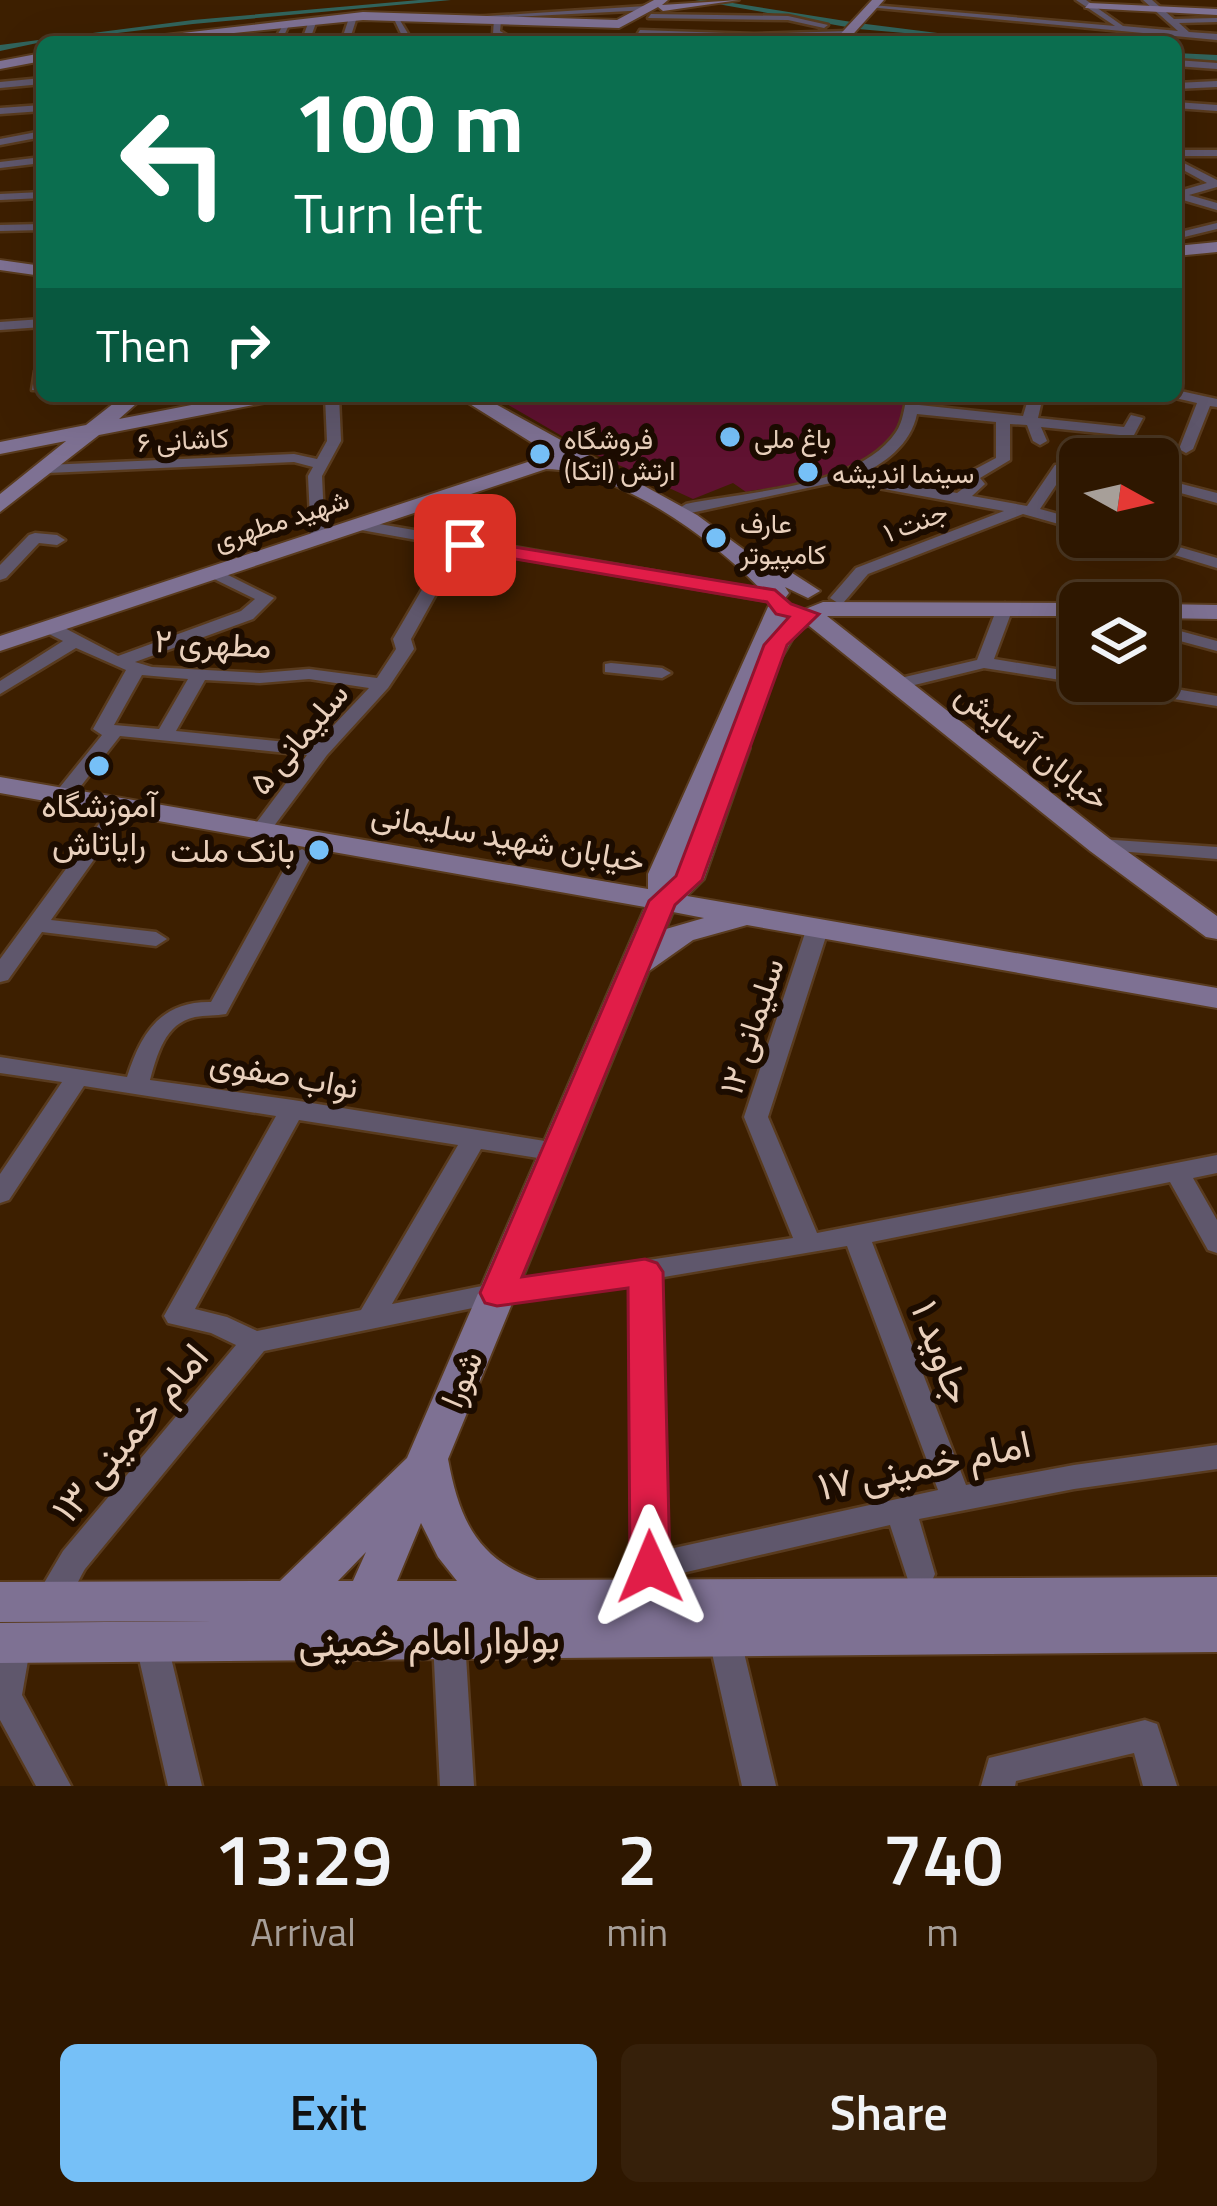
<!DOCTYPE html>
<meta charset="utf-8">
<style>
:root{--surface:#2e1700;--page:#36200a;--text:#f1f3f6;--muted:#a79f99;--line:#493622;--accent:#76c0f7}
body{margin:0;font-family:"Titillium Web",Vazirmatn,sans-serif;background:var(--page);color:var(--text);height:100vh;display:flex;flex-direction:column;font-size:45px;white-space:nowrap}
*{box-sizing:border-box;margin:0}
p{font-size:39px;color:var(--muted)}
.icon{flex:none;width:66px;height:66px;fill:none;stroke:currentColor;stroke-width:2;stroke-linecap:round;stroke-linejoin:round}
.map{position:relative;height:1786px;overflow:hidden}
.side{display:flex;flex-direction:column;background:var(--surface);flex:1}
.side>*{flex:none}
.guide{position:absolute;left:36px;top:36px;width:1146px;height:366px;border-radius:18px;box-shadow:0 12px 48px #0002,0 0 0 3px var(--line);background:#0b6e4f;color:#fff;overflow:hidden}
.needle{width:78px;rotate:98deg}
.controls{position:absolute;left:1059px;top:438px;display:grid;gap:24px}
.controls a{display:grid;place-items:center;width:120px;height:120px;border-radius:18px;background:var(--surface);box-shadow:0 12px 48px #0002,0 0 0 3px var(--line);font-size:60px}
.pin{position:absolute;display:grid;place-items:center;width:102px;height:102px;color:#fff;margin:-51px;border-radius:24px;box-shadow:0 6px 18px #0006}
.me{position:absolute;width:132px;margin:-66px;rotate:359deg;stroke-linejoin:round;filter:drop-shadow(0 0 9px #0008)}
.turn{display:flex;align-items:center;gap:42px;height:252px;padding:0 60px;font-size:54px}
.turn .icon{width:156px;height:156px;stroke-width:2.5}
.turn b{display:block;font-size:84px;line-height:102px}
.then{display:flex;align-items:center;height:114px;padding:0 60px;background:#0003;gap:24px;font-size:45px}
.eta{display:flex;justify-content:space-evenly;align-items:center;height:204px;text-align:center}
.eta b{font-size:72px;font-weight:600;line-height:84px}
.cta{display:flex;gap:24px;margin-top:auto;padding:24px 60px}
.cta a{flex:1;height:138px;border-radius:18px;background:var(--accent);color:#111;font-size:48px;font-weight:600;line-height:138px;text-align:center}
.cta a+a{background:var(--page);color:var(--text)}
.map>svg:first-child{display:block}
.green{fill:#601231}
.lines{fill:none;stroke-linecap:round;stroke-linejoin:round}
.canal{fill:#31645c;fill-rule:evenodd}
.street-casing{stroke:#593b1e;stroke-width:5}
.secondary-casing{stroke:#593b1e;stroke-width:4}
.street{fill:#5f576c;fill-rule:evenodd}
.secondary{fill:#7e7193;fill-rule:evenodd}
.route{fill:#e11d48;stroke:#92132f;stroke-width:3}
.poi-dot{fill:#76c0f7;stroke:#1c0c00;stroke-width:4.5}
.labels{text-anchor:middle;dominant-baseline:central;stroke-width:12;stroke-linejoin:round;paint-order:stroke}
.far-poi-label{font-size:27px;fill:#e9d0bc;stroke:#1c0c00;text-anchor:start}
.far-street-label{font-size:27px;fill:#e9d0bc;stroke:#1c0c00}
.street-label{font-size:33px;fill:#e9d0bc;stroke:#1c0c00}
.poi-label{font-size:33px;fill:#e9d0bc;stroke:#1c0c00}
.near-street-label{font-size:39px;fill:#e9d0bc;stroke:#1c0c00}
</style>
<div class="map">
<svg width="1217" height="1786" viewBox="0 0 1217 1786">
<rect width="100%" height="100%" fill="#3d1f00"/>
<path class="green" d="M 493,396 L 902,396 C 903,404 905,416 903,424 C 890,477 791,483 746,492 L 733,483 L 693,499 L 586,450 Z"/>
<g class="lines">
<path class="canal" d="M 419,0 L 451,0 L 193,24 L 42,42 L 0,51 L 0,45 L 193,20 Z
M 695,0 L 714,0 L 858,23 L 1009,42 L 858,29 Z
M 1176,53 L 1217,55 L 1217,61 L 1176,59 Z"/>
<defs>
<path id="street" d="M 1076,0 L 1086,0 L 1123,26 L 1178,31 L 1143,0 L 1152,0 L 1174,19 L 1217,18 L 1217,22 L 1179,23 L 1189,32 L 1217,34 L 1217,40 L 868,7 L 872,5 L 1115,26 Z
M 646,6 L 649,10 L 476,19 L 472,17 Z
M 651,14 L 788,16 L 828,25 L 824,28 L 788,20 L 648,18 Z
M 398,17 L 413,42 L 405,42 L 394,19 Z
M 349,18 L 356,20 L 349,42 L 341,42 Z
M 494,19 L 501,21 L 500,31 L 518,42 L 508,42 L 493,34 Z
M 309,21 L 316,23 L 309,42 L 301,42 Z
M 285,22 L 289,25 L 281,42 L 273,42 Z
M 640,30 L 754,34 L 847,31 L 851,34 L 754,40 L 637,35 Z
M 615,37 L 618,42 L 547,42 L 551,39 Z
M 1176,60 L 1217,63 L 1217,69 L 1176,66 Z
M 42,78 L 42,84 L 0,88 L 0,82 Z
M 1217,81 L 1217,87 L 1176,89 L 1176,83 Z
M 1176,102 L 1217,105 L 1217,111 L 1176,108 Z
M 42,105 L 42,111 L 0,114 L 0,108 Z
M 42,131 L 42,137 L 0,145 L 0,139 Z
M 1176,150 L 1217,150 L 1217,156 L 1176,156 Z
M 42,157 L 42,163 L 0,168 L 0,162 Z
M 1176,159 L 1217,180 L 1217,187 L 1189,195 L 1217,203 L 1217,210 L 1176,198 L 1176,192 L 1207,183 L 1176,166 Z
M 42,192 L 42,198 L 0,200 L 0,194 Z
M 1217,223 L 1217,229 L 1176,239 L 1176,233 Z
M 42,224 L 42,230 L 0,231 L 0,225 Z
M 42,319 L 42,327 L 0,330 L 0,322 Z
M 42,367 L 42,390 L 32,390 L 35,371 Z
M 1176,390 L 1217,399 L 1217,407 L 1210,406 L 1193,449 L 1186,453 L 1179,449 L 1197,403 L 1171,397 L 1176,396 Z
M 325,396 L 339,396 L 341,441 L 322,476 L 325,541 L 319,543 L 311,538 L 308,476 L 313,467 L 294,462 L 47,473 L 40,469 L 47,465 L 294,454 L 317,459 L 327,441 Z
M 907,396 L 921,396 L 919,405 L 1023,416 L 1029,396 L 1043,396 L 1038,418 L 1124,427 L 1131,415 L 1143,418 L 1134,435 L 1129,436 L 1041,427 L 1047,441 L 1040,445 L 1033,441 L 1027,425 L 1010,424 L 1010,460 L 980,478 L 985,484 L 972,496 L 1027,506 L 1055,465 L 1080,467 L 1080,475 L 1064,473 L 1040,509 L 1080,520 L 1080,530 L 1023,514 L 868,574 L 844,602 L 838,603 L 830,598 L 856,568 L 1004,511 L 840,481 L 686,514 L 678,509 L 686,504 C 748,491 858,488 896,432 C 903,422 904,408 907,396 ZM 917,414 L 996,422 L 996,458 L 966,474 L 964,477 L 969,484 L 957,493 L 856,476 C 884,465 911,444 917,414 Z
M 1170,453 L 1177,457 L 1170,481 L 1217,493 L 1217,503 L 1177,492 L 1172,498 L 1172,545 L 1217,558 L 1217,568 L 1116,537 L 1156,541 L 1158,495 L 1163,488 L 1158,488 L 1163,457 Z
M 356,520 L 775,592 L 783,597 L 775,602 L 454,547 L 434,568 L 428,570 L 420,565 L 439,544 L 350,528 L 350,522 Z
M 35,533 L 57,535 L 65,540 L 57,545 L 39,543 L 6,578 L 0,580 L 0,565 L 29,535 Z
M 214,568 L 274,598 L 253,619 L 135,662 L 152,667 L 260,673 L 309,669 L 377,678 L 396,649 L 393,639 L 427,581 L 433,580 L 441,585 L 411,639 L 414,649 L 388,688 L 327,755 L 268,834 L 254,834 L 251,830 L 307,755 L 120,736 L 70,800 L 56,800 L 53,796 L 56,792 L 102,735 L 93,729 L 126,670 L 76,648 L 0,694 L 0,681 L 63,641 L 45,632 L 45,624 L 57,624 L 118,656 L 241,611 L 255,599 L 208,576 L 208,570 ZM 142,675 L 188,679 L 159,729 L 114,725 ZM 309,679 L 369,688 L 315,745 L 176,731 L 205,680 L 260,683 Z
M 1005,603 L 1013,608 L 994,659 L 1080,673 L 1080,681 L 1128,681 L 1217,696 L 1217,706 L 1095,686 L 1086,682 L 1080,683 L 984,668 L 898,689 L 892,688 L 889,684 L 892,680 L 977,660 L 997,608 Z
M 1158,625 L 1217,641 L 1217,651 L 1158,635 Z
M 611,663 L 662,668 L 671,673 L 662,678 L 605,672 L 605,664 Z
M 122,800 L 132,806 L 51,920 L 156,932 L 167,939 L 156,946 L 42,932 L 8,980 L 0,982 L 0,959 L 115,802 Z
M 1100,839 L 1217,847 L 1217,859 L 1093,849 L 1090,845 L 1093,841 Z
M 302,849 L 312,855 L 226,1014 C 216,1016 205,1015 195,1017 C 165,1023 157,1055 150,1080 L 293,1100 L 557,1143 L 566,1146 L 569,1152 L 566,1158 L 557,1161 L 481,1149 L 392,1304 L 497,1283 L 793,1238 L 744,1117 L 807,927 L 818,921 L 829,927 L 768,1117 L 817,1233 L 1217,1155 L 1217,1173 L 1193,1178 L 1217,1220 L 1217,1253 L 1208,1250 L 1170,1182 L 872,1242 L 966,1485 L 1074,1465 L 1217,1445 L 1217,1469 L 1074,1489 L 919,1519 L 935,1574 L 931,1583 L 920,1587 L 909,1583 L 890,1525 L 665,1577 L 661,1587 L 650,1591 L 639,1587 L 635,1578 L 632,1282 L 497,1303 L 264,1351 L 85,1569 C 73,1589 65,1619 39,1610 L 34,1600 L 63,1551 L 236,1345 L 211,1333 L 168,1323 L 164,1316 L 276,1116 L 84,1086 L 9,1200 L 0,1203 L 0,1174 L 62,1082 L 0,1073 L 0,1057 L 127,1077 C 141,1033 161,1001 211,1002 L 292,855 ZM 299,1120 L 458,1145 L 361,1310 L 257,1331 L 227,1317 L 195,1309 ZM 847,1246 L 938,1490 L 665,1550 L 658,1278 Z
M 449,1626 L 460,1630 L 465,1640 L 474,1786 L 440,1786 L 433,1640 L 438,1630 Z
M 725,1626 L 736,1630 L 741,1640 L 776,1786 L 742,1786 L 709,1640 L 714,1630 Z
M 151,1627 L 162,1631 L 167,1641 L 202,1786 L 168,1786 L 135,1641 L 140,1631 Z
M 15,1629 L 26,1633 L 31,1643 L 22,1695 L 71,1786 L 36,1786 L 0,1720 L 0,1641 L 4,1633 Z
M 1145,1720 L 1157,1724 L 1177,1786 L 1143,1786 L 1134,1753 L 1016,1781 L 1015,1786 L 981,1786 L 989,1758 Z"/>
<path id="secondary" d="M 654,0 L 668,0 L 662,5 L 739,0 L 663,11 L 658,7 L 619,28 L 363,20 L 146,42 L 104,42 L 363,12 L 617,20 Z
M 872,0 L 884,0 L 846,42 L 833,42 Z
M 1089,3 L 1217,9 L 1217,15 L 1085,8 Z
M 42,53 L 42,61 L 0,69 L 0,61 Z
M 1217,242 L 1217,252 L 1176,256 L 1176,246 Z
M 0,260 L 42,266 L 42,276 L 0,270 Z
M 123,396 L 145,396 L 119,419 L 238,396 L 279,396 L 269,402 L 99,435 L 0,512 L 0,494 L 66,441 L 0,454 L 0,442 L 86,425 Z
M 457,396 L 481,396 L 697,515 L 758,560 L 772,560 L 820,591 L 808,598 L 785,587 L 789,593 L 785,598 L 769,598 C 719,543 622,471 546,469 L 0,651 L 0,636 L 537,459 L 555,457 Z
M 780,600 L 792,607 L 788,616 L 823,602 L 1085,603 L 1080,603 L 1080,616 L 827,616 L 1110,839 L 1217,916 L 1217,939 L 1206,937 L 1090,851 L 808,625 L 796,633 L 782,657 L 770,659 L 735,740 L 750,748 L 704,879 L 687,896 L 1217,988 L 1217,1008 L 747,925 L 693,940 L 649,971 L 448,1459 C 459,1519 477,1559 537,1580 L 1217,1577 L 1217,1652 L 0,1663 L 0,1623 L 212,1621 L 0,1622 L 0,1582 L 280,1581 L 407,1458 L 645,907 L 0,793 L 0,777 L 648,889 L 648,874 L 768,607 ZM 673,912 L 704,918 L 666,929 ZM 421,1523 L 438,1557 L 457,1581 L 397,1581 ZM 366,1552 L 353,1581 L 338,1581 Z
M 1158,604 L 1217,605 L 1217,619 L 1158,618 Z"/>
</defs>
<use href="#street" class="street-casing"/>
<use href="#secondary" class="secondary-casing"/>
<use href="#street" class="street"/>
<use href="#secondary" class="secondary"/>
</g>
<path class="route" d="M 465,539 L 775,590 L 791,604 L 819,614 L 787,645 L 702,880 L 675,905 L 522,1277 L 645,1259 L 657,1263 L 663,1272 L 670,1567 L 664,1579 L 650,1584 L 636,1579 L 630,1567 L 628,1288 L 497,1306 L 485,1303 L 480,1293 L 649,901 L 676,876 L 764,645 L 789,617 L 776,614 L 767,602 L 457,549 L 457,540 Z"/>
<g class="poi-dot">
<circle cx="730" cy="437" r="12"/>
<circle cx="540" cy="454" r="12"/>
<circle cx="808" cy="472" r="12"/>
<circle cx="716" cy="538" r="12"/>
<circle cx="99" cy="766" r="12"/>
<circle cx="319" cy="850" r="12"/>
</g>
<g class="labels">
<g class="far-poi-label">
<text x="754" y="437">باغ ملی</text>
<text x="564" y="438">فروشگاه<tspan x="564" dy="31">ارتش (اتکا)</tspan></text>
<text x="832" y="472">سینما اندیشه</text>
<text x="740" y="522">عارف<tspan x="740" dy="31">کامپیوتر</tspan></text>
</g>
<g class="far-street-label">
<text transform="translate(183 439) rotate(-3)">کاشانی ۶</text>
<text transform="translate(281 519) rotate(-18)">شهید مطهری</text>
<text transform="translate(915 521) rotate(-21)">جنت ۱</text>
</g>
<g class="street-label">
<text transform="translate(213 643) rotate(3)">مطهری ۲</text>
<text transform="translate(298 738) rotate(-50)">سلیمانی ۵</text>
<text transform="translate(1033 746) rotate(38)">خیابان آسایش</text>
<text transform="translate(508 837) rotate(10)">خیابان شهید سلیمانی</text>
<text transform="translate(751 1026) rotate(-72)">سلیمانی ۱۲</text>
<text transform="translate(284 1074) rotate(10)">نواب صفوی</text>
<text transform="translate(461 1379) rotate(-67)">شورا</text>
</g>
<g class="poi-label">
<text x="99" y="805">آموزشگاه<tspan x="99" dy="38">رایاتاش</tspan></text>
<text x="295" y="850" text-anchor="end">بانک ملت</text>
</g>
<g class="near-street-label">
<text transform="translate(943 1352) rotate(69)">جاوید ۱</text>
<text transform="translate(129 1432) rotate(-50)">امام خمینی ۱۳</text>
<text transform="translate(924 1464) rotate(-12)">امام خمینی ۱۷</text>
<text transform="translate(429 1640) rotate(-1)">بولوار امام خمینی</text>
</g>
</g>
</svg>
<div class="controls">
<a><svg class="needle" viewBox="-14 -14 28 28"><path d="M0-13l5 13h-10z" fill="#e53935"/><path d="M0 13l5-13h-10z" fill="#a79f99"/></svg></a>
<a><svg class="icon" aria-label="layers" viewBox="0 0 24 24"><path d="M12 4l9 5-9 5-9-5zM3 14l9 5 9-5"/></svg></a>
</div>
<div class="pin" style="left:465px;top:545px;background:#d93025"><svg class="icon" aria-label="arrive" viewBox="0 0 24 24"><path d="M6 21V4h12l-3 4 3 4H6"/></svg></div>
<svg class="me" style="left:650px;top:1567px" viewBox="-20 -20 40 40"><path d="M0-17L14 15 0 8-14 15z" fill="#e11d48" stroke="#fff" stroke-width="4"/></svg>
<div class="guide">
<div class="turn"><svg class="icon" aria-label="left" viewBox="0 0 24 24"><path d="M17 20v-9H6M10 6l-5 5 5 5"/></svg><div><b>100 m</b>Turn left</div></div>
<div class="then">Then<svg class="icon" aria-label="right" viewBox="0 0 24 24"><path d="M7 20v-9h11M14 6l5 5-5 5"/></svg></div>
</div>
</div>
<section class="side">
<div class="eta">
<div><b>13:29</b><p>Arrival</p></div>
<div><b>2</b><p>min</p></div>
<div><b>740</b><p>m</p></div>
</div>
<div class="cta"><a>Exit</a><a>Share</a></div>
</section>
